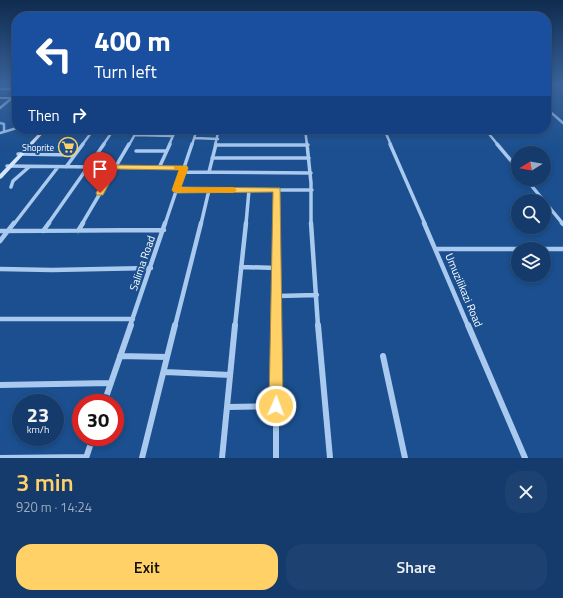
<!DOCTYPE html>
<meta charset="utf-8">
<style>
:root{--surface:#143b6b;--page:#1d4271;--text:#f1f3f6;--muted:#9dadc1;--line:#33557e;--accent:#ffd166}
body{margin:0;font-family:"Titillium Web",sans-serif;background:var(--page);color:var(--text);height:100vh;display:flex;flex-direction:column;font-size:15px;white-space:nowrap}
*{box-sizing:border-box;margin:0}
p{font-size:13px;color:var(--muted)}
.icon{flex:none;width:22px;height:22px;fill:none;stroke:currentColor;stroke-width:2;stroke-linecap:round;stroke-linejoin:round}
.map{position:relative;height:458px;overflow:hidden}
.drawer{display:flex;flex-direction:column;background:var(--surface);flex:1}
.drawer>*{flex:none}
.guide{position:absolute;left:12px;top:12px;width:539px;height:122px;border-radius:16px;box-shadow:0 2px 6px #0003,0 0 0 1px var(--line);background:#1a4fa0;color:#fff;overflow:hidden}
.needle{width:26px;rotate:259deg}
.fabs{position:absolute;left:511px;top:146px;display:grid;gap:8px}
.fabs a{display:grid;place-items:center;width:40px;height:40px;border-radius:50%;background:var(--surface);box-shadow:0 2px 6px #0003,0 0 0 1px var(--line);font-size:20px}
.speed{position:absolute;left:12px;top:394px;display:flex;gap:8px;font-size:20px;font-weight:700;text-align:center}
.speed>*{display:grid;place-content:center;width:52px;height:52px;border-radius:50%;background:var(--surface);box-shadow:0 2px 6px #0003,0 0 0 1px var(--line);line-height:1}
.speed small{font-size:10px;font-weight:400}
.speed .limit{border:6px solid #d22;background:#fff;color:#111}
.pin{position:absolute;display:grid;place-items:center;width:34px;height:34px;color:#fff;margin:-41px -17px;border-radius:50% 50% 50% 0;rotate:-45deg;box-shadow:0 0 4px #0007}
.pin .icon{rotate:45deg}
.me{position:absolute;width:44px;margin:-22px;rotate:2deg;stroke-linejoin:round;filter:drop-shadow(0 0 3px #0008)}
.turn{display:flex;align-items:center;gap:14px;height:84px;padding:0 16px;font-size:18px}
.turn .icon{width:52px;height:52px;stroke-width:2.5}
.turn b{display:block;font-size:28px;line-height:34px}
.then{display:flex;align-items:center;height:38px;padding:0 16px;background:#0003;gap:8px;font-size:15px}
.round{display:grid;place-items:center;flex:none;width:42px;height:42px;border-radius:16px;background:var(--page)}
.head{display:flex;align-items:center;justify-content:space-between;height:68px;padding:0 16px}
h1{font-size:24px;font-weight:600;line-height:30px;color:var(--accent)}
.cta{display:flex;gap:8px;margin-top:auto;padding:8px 16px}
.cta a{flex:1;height:46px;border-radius:16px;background:var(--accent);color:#111;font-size:16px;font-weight:600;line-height:46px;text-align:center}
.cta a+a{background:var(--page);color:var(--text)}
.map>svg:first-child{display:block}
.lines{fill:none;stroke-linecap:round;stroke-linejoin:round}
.minor-far3{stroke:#a9c9ee;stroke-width:2.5}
.minor-far2{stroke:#a9c9ee;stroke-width:3.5}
.minor-far1{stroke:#a9c9ee;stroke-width:4.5}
.minor{stroke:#a9c9ee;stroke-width:6}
.tertiary{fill:#a9c9ee;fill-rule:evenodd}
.secondary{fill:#d6e6fa;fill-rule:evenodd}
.route{fill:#ffd166;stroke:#a68842}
.slow{fill:#f59e0b}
.labels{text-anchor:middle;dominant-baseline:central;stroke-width:4;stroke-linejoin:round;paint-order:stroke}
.far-poi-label{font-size:9px;fill:#fff;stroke:#1b4f8f;text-anchor:end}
.street-label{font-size:11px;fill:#fff;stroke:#1b4f8f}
</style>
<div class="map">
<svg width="563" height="458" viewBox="0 0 563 458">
<rect width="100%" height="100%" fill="#1b4f8f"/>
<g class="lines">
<path class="minor-far3" d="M 0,89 L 17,89
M 0,108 L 12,98
M 546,108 L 563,123
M 0,123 L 4,124 L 4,131
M 305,129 L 307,145
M 384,129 L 391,145
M 485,129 L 498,145
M 0,133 L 17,128
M 218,133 L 306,133
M 134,135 L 173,136
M 195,138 L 218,139
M 82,145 L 94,129
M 103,145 L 114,129
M 129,145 L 138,129
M 169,145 L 176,129
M 192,145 L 197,129
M 215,145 L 219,129"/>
<path class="minor-far2" d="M 307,144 L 311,183 L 311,224
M 390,144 L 425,224
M 497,144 L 518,169
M 216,145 L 308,145
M 136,151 L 166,151
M 18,154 L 74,155
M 212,158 L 309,158
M 7,166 L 184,168
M 66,167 L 83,144
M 159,168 L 170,144
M 183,172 L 311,173
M 209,172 L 216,144
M 526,179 L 544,201
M 11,187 L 13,181 L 29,167
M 176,190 L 312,190
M 544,201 L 563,224
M 14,224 L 58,167
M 48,224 L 104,144
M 82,224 L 129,144
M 165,224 L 192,144
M 201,224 L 209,190
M 246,224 L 249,190
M 277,224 L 277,190"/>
<path class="minor-far1" d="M 311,223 L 318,326
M 424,223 L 468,326
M 562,223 L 563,224
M 0,231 L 164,230
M 43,231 L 49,223
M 78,231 L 83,223
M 0,241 L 14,223
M 436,249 L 563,249
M 241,267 L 277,268
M 0,269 L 52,270 L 151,268
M 278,296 L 317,295
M 0,319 L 133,319
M 130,326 L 165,223
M 175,326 L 201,223
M 235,326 L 246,223
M 276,326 L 277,223"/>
<path class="minor" d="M 318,325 L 330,458
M 468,325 L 525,458
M 120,356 L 167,357
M 383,356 L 405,458
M 165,372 L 230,375
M 0,385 L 111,383
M 104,403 L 131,325
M 228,407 L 276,406
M 0,458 L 86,457
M 86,458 L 93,437
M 142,458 L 175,325
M 222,458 L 235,325
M 276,458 L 276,325"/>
<path class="tertiary" d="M 0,97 L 17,97 L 17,99 L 0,99 Z"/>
<path class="secondary" d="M 43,129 L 47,129 L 2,178 L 0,179 L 0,174 Z"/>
</g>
<linearGradient id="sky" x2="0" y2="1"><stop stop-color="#0f2b4f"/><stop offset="0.57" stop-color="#39639b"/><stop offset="1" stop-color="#39639b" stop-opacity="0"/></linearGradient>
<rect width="563" height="148" fill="url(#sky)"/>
<path class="route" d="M 112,165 L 187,166 L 188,168 L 181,187 L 280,188 L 283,406 L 281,410 L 276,412 L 271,410 L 269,406 L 273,192 L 176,193 L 172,190 L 179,170 L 117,169 L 103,195 L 97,195 L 96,193 Z"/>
<path class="slow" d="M 174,166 L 184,166 L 188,168 L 181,188 L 233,187 L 237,190 L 233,193 L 173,192 L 172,190 L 179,170 L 174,170 Z"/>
<defs>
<symbol id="supermarket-ring" viewBox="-11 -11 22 22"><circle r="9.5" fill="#1b4f8f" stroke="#ffd166" stroke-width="1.5"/><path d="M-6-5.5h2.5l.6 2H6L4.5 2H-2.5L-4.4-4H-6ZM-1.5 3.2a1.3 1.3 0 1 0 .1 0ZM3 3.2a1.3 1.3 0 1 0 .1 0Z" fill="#ffd166"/></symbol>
</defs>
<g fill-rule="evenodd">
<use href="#supermarket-ring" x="57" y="136" width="22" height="22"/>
</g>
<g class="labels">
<g class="far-poi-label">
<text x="54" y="147">Shoprite</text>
</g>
<g class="street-label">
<text transform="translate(142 263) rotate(-71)">Salima Road</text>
<text transform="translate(464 290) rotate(67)">Umuzilikazi Road</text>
</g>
</g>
</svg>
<div class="fabs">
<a><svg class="needle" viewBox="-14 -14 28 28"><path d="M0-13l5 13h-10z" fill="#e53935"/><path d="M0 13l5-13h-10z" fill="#9dadc1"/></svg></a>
<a><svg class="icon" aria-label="search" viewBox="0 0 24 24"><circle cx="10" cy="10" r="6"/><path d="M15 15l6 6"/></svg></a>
<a><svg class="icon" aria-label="layers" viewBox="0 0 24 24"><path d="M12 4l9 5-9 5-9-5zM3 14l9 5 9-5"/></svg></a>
</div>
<div class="speed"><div>23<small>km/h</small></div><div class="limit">30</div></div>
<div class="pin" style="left:100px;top:193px;background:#d93025"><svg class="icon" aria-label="arrive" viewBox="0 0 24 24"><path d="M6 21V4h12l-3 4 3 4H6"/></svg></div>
<svg class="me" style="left:276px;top:406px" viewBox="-20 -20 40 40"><circle r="17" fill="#ffd166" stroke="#fff" stroke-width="3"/><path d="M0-11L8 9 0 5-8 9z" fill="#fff"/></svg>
<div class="guide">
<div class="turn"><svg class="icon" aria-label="left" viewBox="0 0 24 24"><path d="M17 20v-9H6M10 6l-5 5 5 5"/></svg><div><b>400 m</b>Turn left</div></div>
<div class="then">Then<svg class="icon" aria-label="right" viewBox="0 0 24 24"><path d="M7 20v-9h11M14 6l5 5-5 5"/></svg></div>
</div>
</div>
<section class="drawer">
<div class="head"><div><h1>3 min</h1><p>920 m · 14:24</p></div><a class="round"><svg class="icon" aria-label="close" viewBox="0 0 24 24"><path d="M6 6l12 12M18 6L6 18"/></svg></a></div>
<div class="cta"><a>Exit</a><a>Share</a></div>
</section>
